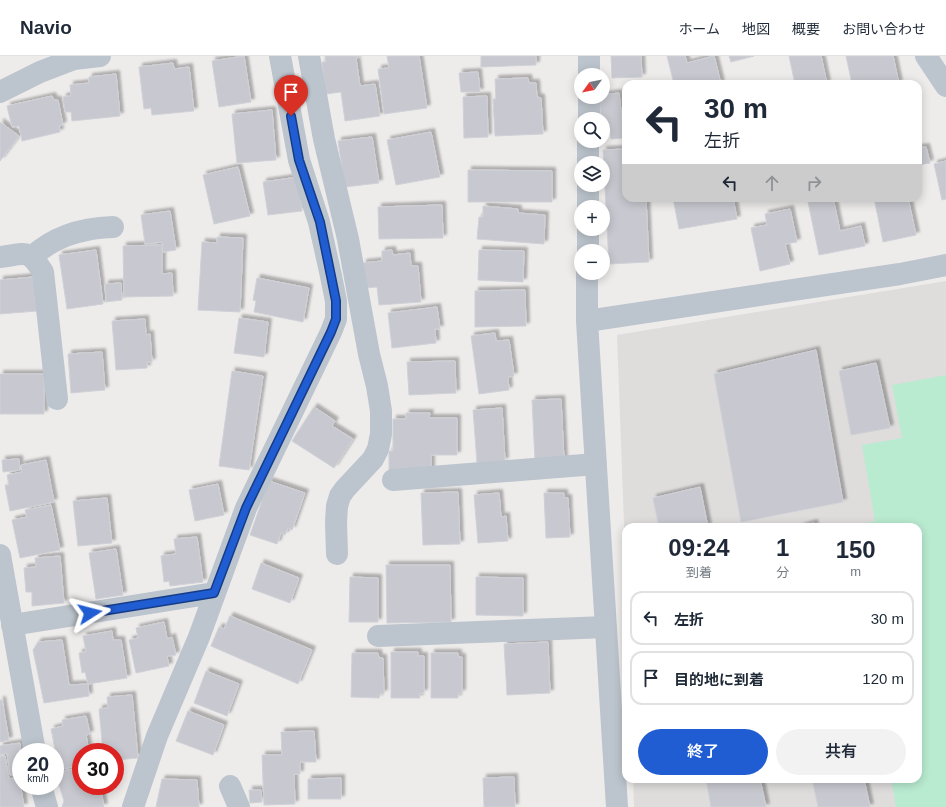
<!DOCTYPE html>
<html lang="ja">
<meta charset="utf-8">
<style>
:root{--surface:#fff;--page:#f2f2f3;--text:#1f2937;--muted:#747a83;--line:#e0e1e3;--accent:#205dd2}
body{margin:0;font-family:Arial,"Noto Sans JP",sans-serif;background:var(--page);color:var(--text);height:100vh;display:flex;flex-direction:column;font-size:15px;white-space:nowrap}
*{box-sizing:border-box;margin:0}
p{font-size:13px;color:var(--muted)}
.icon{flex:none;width:22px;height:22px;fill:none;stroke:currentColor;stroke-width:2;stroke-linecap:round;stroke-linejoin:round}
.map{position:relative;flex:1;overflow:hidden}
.panel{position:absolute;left:622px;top:467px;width:300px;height:260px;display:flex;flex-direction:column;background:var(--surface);border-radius:12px;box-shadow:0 2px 10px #0003}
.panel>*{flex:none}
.guide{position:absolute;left:622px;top:24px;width:300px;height:122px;border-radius:12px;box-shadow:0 2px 10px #0003;background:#fff;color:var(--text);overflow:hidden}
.needle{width:26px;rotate:237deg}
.fabs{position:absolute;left:574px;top:12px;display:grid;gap:8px}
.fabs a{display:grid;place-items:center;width:36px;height:36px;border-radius:50%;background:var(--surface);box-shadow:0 2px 10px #0003;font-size:20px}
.speed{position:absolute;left:12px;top:687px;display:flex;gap:8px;font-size:20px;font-weight:700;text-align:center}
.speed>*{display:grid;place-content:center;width:52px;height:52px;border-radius:50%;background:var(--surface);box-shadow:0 2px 10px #0003;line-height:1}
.speed small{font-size:10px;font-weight:400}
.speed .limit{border:6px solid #d22;background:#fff;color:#111}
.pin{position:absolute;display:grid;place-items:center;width:34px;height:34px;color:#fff;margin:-41px -17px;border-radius:50% 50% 50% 0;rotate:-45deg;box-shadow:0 0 4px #0007}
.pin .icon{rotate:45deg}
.me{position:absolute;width:44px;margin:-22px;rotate:81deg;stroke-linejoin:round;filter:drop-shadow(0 0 3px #0008)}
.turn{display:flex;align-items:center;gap:14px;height:84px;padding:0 16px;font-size:18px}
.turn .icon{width:52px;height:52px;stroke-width:2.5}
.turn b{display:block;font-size:28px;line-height:34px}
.lanes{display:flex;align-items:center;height:38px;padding:0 16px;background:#0003;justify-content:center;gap:20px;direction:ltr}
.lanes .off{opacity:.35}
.eta{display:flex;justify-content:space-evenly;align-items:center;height:68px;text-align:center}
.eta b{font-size:24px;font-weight:600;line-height:28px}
.cta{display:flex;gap:8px;margin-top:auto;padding:8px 16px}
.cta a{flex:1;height:46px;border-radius:24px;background:var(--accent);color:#fff;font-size:16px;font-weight:600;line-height:46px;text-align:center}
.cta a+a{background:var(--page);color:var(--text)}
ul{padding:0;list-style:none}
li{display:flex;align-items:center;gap:12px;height:54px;margin:0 8px 6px;padding:0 8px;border:2px solid var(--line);border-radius:12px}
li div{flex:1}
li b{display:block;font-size:15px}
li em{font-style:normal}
header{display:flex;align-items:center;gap:24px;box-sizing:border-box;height:56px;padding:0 20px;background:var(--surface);border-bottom:1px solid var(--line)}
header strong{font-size:19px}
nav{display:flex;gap:22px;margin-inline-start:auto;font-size:14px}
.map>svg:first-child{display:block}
.education{fill:#dfdcdc}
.pitch{fill:#b9ebd1}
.building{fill:#c8c9d0;stroke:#cfd1d7;filter:url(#shadow)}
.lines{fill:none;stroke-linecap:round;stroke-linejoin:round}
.minor{stroke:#bcc4cd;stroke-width:22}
.route-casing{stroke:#153c88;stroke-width:10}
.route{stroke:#205dd2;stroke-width:7}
</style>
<header>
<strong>Navio</strong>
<nav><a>ホーム</a><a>地図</a><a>概要</a><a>お問い合わせ</a></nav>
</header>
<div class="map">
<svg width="946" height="751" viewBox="0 0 946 751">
<defs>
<filter id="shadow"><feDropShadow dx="3.5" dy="-3.5" stdDeviation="1" flood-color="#0004"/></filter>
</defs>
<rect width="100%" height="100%" fill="#eeebeb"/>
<path class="education" d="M 946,225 L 946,751 L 634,751 L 633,723 L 918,723 L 918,471 L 626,471 L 626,522 L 617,279 Z"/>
<path class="pitch" d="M 946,319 L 946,751 L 896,751 L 891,723 L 918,723 L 918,471 L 853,471 L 875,465 L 862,389 L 902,382 L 892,329 Z"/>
<path class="building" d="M 244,0 L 251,46 L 219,51 L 212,5 Z
M 325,0 L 360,0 L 360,1 L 356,2 L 360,30 L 375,28 L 380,60 L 345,65 L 341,36 L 326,38 L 322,6 L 326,6 Z
M 387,0 L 419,0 L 427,52 L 384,58 L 378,13 L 389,12 Z
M 481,0 L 536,0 L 536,9 L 481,11 Z
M 611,0 L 641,0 L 642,21 L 612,22 Z
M 667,0 L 685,0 L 687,7 L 714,0 L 721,28 L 674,28 Z
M 729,0 L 754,0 L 731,6 Z
M 789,0 L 821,0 L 827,28 L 795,28 Z
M 846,0 L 893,0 L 899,28 L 852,28 Z
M 173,7 L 174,13 L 189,11 L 194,55 L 152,59 L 151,52 L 144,53 L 139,11 Z
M 478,16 L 480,36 L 461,36 L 459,17 Z
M 116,18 L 120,60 L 72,65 L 71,56 L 65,56 L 63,41 L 71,40 L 70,29 L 89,27 L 89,21 Z
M 528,22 L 529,27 L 536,27 L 537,41 L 541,42 L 543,78 L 495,80 L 493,43 L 496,43 L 495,23 Z
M 623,35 L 626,35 L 626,61 Z
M 619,37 L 624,82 L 611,83 L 610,72 L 603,73 L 603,63 L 601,63 L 599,41 L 603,41 L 603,39 Z
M 52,40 L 54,44 L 58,44 L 63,69 L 59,70 L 60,76 L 22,85 L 19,70 L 12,71 L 7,50 Z
M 487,40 L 488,81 L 464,82 L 463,41 Z
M 272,54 L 276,104 L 237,107 L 232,58 Z
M 0,66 L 19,80 L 0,105 Z
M 431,76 L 440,121 L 396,129 L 387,84 Z
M 372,81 L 379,127 L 345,131 L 338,85 Z
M 926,91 L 930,107 L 918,109 L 918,92 Z
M 626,93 L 626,142 L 646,142 L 649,206 L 609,208 L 603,94 Z
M 946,105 L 946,143 L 942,144 L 934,108 Z
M 238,111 L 250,160 L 214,168 L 203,119 Z
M 468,114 L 552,115 L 552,146 L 468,146 Z
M 298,121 L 302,155 L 268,159 L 263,126 Z
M 673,142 L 733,142 L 737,163 L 679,173 Z
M 827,142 L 833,142 L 840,175 L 861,170 L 865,190 L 819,199 L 808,146 Z
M 874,142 L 908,142 L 916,179 L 883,186 Z
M 442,149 L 443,182 L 379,183 L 378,151 Z
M 483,150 L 518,153 L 518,157 L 545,159 L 544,188 L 477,183 L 479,161 L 483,161 Z
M 790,153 L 797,186 L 785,188 L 790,208 L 760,215 L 751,172 L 767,169 L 765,158 Z
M 170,155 L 176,194 L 163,196 L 162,186 L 145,188 L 141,159 Z
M 217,181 L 243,182 L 240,256 L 198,254 L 202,186 L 217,187 Z
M 162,189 L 162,218 L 172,217 L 173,240 L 124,241 L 123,190 Z
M 96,194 L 103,248 L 67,253 L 59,199 Z
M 392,194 L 393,199 L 410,197 L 411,210 L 418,210 L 421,246 L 379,249 L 377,231 L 366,232 L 363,207 L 382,205 L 382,195 Z
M 479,194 L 524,195 L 523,226 L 478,224 Z
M 34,221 L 37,255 L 0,258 L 0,224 Z
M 257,222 L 309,232 L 303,266 L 254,256 L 256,245 L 253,244 Z
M 121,227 L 122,244 L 106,246 L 105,228 Z
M 525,234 L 526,270 L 475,271 L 475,235 Z
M 437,251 L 440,273 L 435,273 L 436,287 L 392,292 L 388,257 Z
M 239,262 L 268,266 L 264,301 L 234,297 Z
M 145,263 L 146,279 L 150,278 L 152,306 L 147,306 L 147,312 L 116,314 L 112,265 Z
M 495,277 L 496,285 L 509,284 L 514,320 L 508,321 L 509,334 L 479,338 L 471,280 Z
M 816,294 L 843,446 L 741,466 L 714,318 Z
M 102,296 L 105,334 L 71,337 L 68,298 Z
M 455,305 L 456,337 L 409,339 L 407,306 Z
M 876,307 L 890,372 L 851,379 L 839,315 Z
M 232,315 L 263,320 L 249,414 L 219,410 Z
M 0,318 L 44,318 L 44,358 L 0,358 Z
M 561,343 L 564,404 L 535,405 L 532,344 Z
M 314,351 L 335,365 L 332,370 L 353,383 L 334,412 L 292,385 Z
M 502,352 L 505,405 L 477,407 L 473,354 Z
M 406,357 L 430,357 L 429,362 L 457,362 L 457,399 L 431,399 L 431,416 L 389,415 L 389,395 L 393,395 L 393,363 L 406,363 Z
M 19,403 L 20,414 L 3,416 L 2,404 Z
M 46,404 L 54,446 L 10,455 L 5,429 L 9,429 L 7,419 L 22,416 L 21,409 Z
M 269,425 L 305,437 L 292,474 L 288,472 L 285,479 L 281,477 L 277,488 L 250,479 Z
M 218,428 L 224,459 L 195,465 L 189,434 Z
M 700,431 L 708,471 L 659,471 L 653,442 Z
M 458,436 L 460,488 L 423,489 L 421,437 Z
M 499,437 L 501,461 L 506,460 L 508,485 L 478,487 L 474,439 Z
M 544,437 L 564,437 L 564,442 L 568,442 L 570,481 L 546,482 Z
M 107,442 L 112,487 L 78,490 L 73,445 Z
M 51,449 L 60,494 L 20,502 L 12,464 L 27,461 L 25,454 Z
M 814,467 L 815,471 L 800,471 Z
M 197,481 L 203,526 L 170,530 L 169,525 L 164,526 L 161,500 L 176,498 L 174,483 Z
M 116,493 L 123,539 L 96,543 L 89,497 Z
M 60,500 L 64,547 L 32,550 L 32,536 L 26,536 L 24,512 L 36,511 L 35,502 Z
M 261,507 L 299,522 L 290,547 L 252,533 Z
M 386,509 L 450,509 L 451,566 L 387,567 Z
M 350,521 L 378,522 L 378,566 L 349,566 Z
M 476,521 L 523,522 L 523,560 L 476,559 Z
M 230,560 L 312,594 L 298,628 L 211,590 L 219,571 L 224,573 Z
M 164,566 L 167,583 L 172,581 L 176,599 L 167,600 L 169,610 L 136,617 L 129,584 L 138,582 L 136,572 Z
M 112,575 L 113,584 L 121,584 L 127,622 L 88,628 L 85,616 L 82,617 L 79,597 L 86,596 L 83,580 Z
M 62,584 L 69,629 L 88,628 L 89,640 L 44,647 L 33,594 L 38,586 Z
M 548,586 L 550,637 L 507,639 L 504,588 Z
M 391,596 L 418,596 L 418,600 L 424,600 L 424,637 L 419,637 L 420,642 L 391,642 Z
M 352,597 L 378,597 L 379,602 L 383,602 L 384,637 L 380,638 L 379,642 L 351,641 Z
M 431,597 L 458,597 L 458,601 L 462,601 L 462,637 L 458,637 L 458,642 L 431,642 Z
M 206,615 L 239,628 L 227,660 L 194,647 Z
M 132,639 L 138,702 L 115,704 L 115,696 L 103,696 L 99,653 L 108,652 L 107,641 Z
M 0,644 L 2,644 L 9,684 L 0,686 Z
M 188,655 L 224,669 L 213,699 L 176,685 Z
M 86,660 L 90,678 L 86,679 L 89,696 L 81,696 L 81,710 L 59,713 L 51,673 L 63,670 L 62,664 Z
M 314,675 L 316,706 L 300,706 L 300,718 L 294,718 L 295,748 L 264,749 L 262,699 L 282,699 L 281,676 Z
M 20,687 L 21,718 L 10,719 L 7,697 L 0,699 L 0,690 Z
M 0,700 L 5,700 L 9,723 L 19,721 L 24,751 L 0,751 Z
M 81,712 L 81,730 L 100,730 L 104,751 L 62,751 L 64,745 L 55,716 Z
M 514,721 L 515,751 L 484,751 L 483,722 Z
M 341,722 L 341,743 L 308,743 L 308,723 Z
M 162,723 L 197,724 L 199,751 L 156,751 Z
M 706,723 L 760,723 L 766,751 L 711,751 Z
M 812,723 L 864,723 L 870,751 L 818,751 Z
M 249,734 L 261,734 L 262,746 L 250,747 Z"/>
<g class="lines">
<path class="minor" d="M 309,0 L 324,83 L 348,183 L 369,298 L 377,330 L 381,355 L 381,378 L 378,393 L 373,403 L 345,433 L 340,440 L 337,450 L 336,466 L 337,498
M 926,0 L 946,30
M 589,19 L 589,0
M 0,36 L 40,16 L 74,3 L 100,0
M 589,63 L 589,41
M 588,107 L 588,85
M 588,151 L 588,129
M 588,195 L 588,173
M 0,201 C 26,198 28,192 43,216 L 57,343
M 32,201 C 54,180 84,172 113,171
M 587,217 L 587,265 L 617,751
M 587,265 L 900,218 L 946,209
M 393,424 L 596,408
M 0,499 L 35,696
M 12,569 L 214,537
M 378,580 L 606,571
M 41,730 L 47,751
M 230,730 L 239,751
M 133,751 L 157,680 L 199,581 L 246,452 L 331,276 L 336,263 L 336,245 L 331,220 L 319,166 L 299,104 L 280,0"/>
</g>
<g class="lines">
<defs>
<path id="route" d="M 90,557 L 214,537 L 246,452 L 331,276 L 336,263 L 336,245 L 331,220 L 320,166 L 299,104 L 291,60"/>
</defs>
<use href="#route" class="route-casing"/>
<use href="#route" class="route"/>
</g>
</svg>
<div class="fabs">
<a><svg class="needle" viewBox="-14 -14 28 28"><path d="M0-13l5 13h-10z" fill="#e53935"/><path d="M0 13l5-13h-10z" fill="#747a83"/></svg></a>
<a><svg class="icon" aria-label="search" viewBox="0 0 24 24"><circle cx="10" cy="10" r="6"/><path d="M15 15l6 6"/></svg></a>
<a><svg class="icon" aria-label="layers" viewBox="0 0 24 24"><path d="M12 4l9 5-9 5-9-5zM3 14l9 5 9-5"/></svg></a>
<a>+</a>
<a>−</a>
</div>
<div class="speed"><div>20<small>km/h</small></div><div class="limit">30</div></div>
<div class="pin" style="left:291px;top:60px;background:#d93025"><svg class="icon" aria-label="arrive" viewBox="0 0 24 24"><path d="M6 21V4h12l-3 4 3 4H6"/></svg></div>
<svg class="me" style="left:90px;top:557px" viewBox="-20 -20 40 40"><path d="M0-17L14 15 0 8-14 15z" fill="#205dd2" stroke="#fff" stroke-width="4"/></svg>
<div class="guide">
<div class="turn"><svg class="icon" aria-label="left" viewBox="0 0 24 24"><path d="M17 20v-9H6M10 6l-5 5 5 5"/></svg><div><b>30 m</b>左折</div></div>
<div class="lanes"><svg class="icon" aria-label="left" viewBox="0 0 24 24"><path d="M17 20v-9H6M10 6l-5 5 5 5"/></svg><svg class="icon off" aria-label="ahead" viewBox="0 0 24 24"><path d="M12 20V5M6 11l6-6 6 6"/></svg><svg class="icon off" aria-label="right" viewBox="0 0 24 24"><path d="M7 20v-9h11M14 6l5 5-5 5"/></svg></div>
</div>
<section class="panel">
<div class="eta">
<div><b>09:24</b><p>到着</p></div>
<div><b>1</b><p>分</p></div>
<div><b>150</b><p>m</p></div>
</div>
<ul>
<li><svg class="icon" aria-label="left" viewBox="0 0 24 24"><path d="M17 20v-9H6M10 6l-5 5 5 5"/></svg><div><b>左折</b></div><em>30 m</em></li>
<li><svg class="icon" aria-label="arrive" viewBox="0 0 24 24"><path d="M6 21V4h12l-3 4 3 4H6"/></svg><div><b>目的地に到着</b></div><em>120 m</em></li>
</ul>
<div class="cta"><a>終了</a><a>共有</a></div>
</section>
</div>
